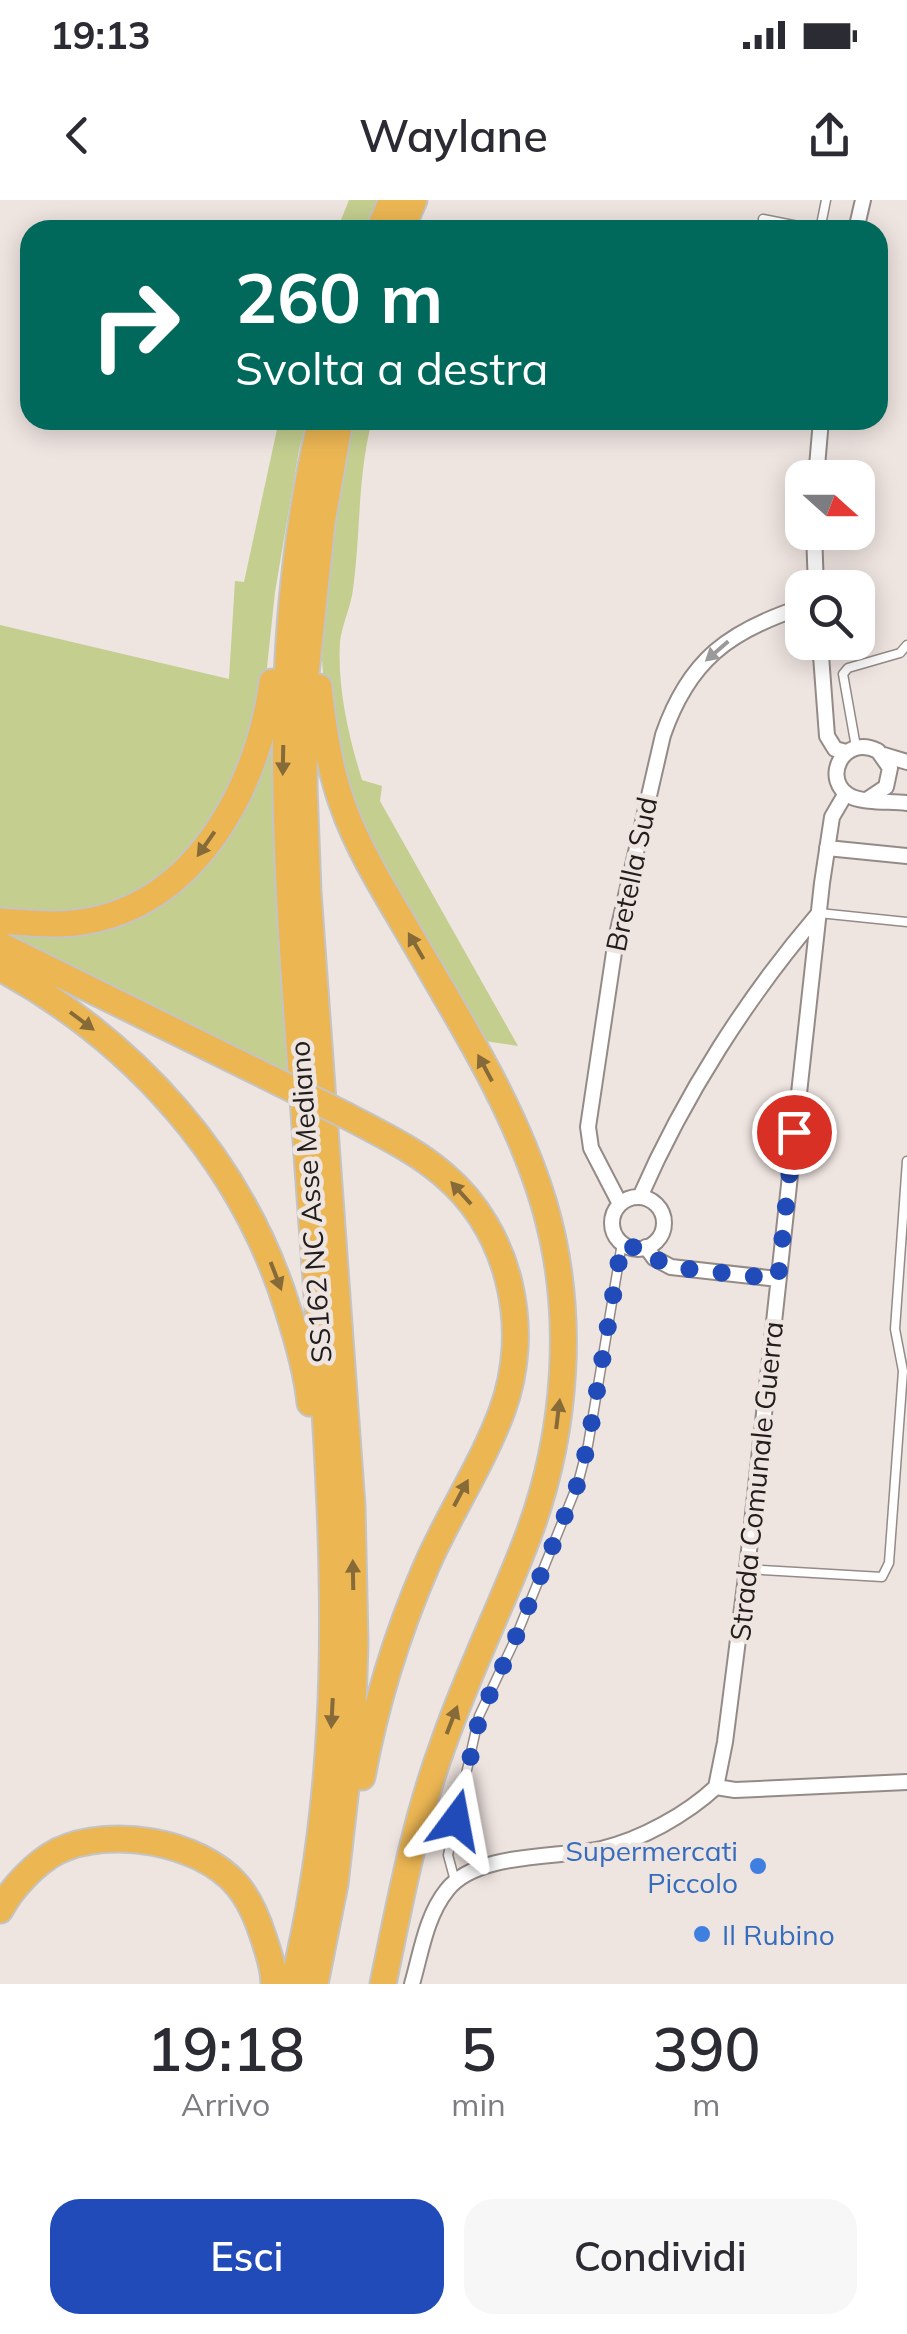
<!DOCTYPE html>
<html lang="it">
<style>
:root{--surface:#fff;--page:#f7f7f7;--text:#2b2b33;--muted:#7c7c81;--accent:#204bb8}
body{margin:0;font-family:Mulish,sans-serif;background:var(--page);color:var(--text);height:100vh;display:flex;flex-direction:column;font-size:38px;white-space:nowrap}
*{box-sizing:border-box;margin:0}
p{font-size:32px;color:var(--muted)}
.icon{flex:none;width:55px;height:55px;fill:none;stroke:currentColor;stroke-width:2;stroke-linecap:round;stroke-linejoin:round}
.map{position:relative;height:1784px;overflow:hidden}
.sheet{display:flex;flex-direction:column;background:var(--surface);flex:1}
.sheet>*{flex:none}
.top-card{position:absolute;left:20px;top:20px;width:868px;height:210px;border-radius:30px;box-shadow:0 5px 25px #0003;background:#00695c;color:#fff;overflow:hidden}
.needle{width:65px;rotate:111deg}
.tools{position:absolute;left:785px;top:260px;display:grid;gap:20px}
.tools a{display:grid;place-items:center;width:90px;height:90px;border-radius:20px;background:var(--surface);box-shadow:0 5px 25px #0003;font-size:50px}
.pin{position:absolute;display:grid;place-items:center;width:85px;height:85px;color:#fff;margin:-42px;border:5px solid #fff;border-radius:50%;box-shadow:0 2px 10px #0007}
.me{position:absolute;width:110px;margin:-55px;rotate:13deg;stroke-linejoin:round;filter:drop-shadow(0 0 8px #0008)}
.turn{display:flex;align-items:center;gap:35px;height:210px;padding:0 50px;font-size:45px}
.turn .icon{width:130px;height:130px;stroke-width:2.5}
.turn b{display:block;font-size:70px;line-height:85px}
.eta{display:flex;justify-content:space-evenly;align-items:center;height:170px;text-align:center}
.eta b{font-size:60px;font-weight:600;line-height:70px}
.button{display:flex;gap:20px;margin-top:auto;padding:20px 50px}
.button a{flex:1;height:115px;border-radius:30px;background:var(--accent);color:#fff;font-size:40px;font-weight:600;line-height:115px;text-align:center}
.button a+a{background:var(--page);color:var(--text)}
.status{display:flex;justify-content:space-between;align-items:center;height:70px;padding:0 50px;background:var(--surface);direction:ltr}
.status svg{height:28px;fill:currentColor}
header{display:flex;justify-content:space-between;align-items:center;height:130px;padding:0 50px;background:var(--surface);font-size:45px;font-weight:600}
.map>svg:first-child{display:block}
.green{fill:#c3ce8f}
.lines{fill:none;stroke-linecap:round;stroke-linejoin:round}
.lane-casing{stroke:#948b88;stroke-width:11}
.street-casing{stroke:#948b88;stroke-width:18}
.highway-casing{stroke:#c5c4c4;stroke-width:29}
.lane{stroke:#fff;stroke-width:8}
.street{stroke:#fff;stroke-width:14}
.highway{stroke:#ecb653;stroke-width:25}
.highway-bridge-casing{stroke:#c5c4c4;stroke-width:29;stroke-linecap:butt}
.highway-bridge{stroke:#ecb653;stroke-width:25}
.oneway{fill:#9b9999}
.oneway2{fill:#866a38}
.route{stroke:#204bb8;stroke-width:18;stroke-dasharray:0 32.4}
.shop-dot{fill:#3f7fe0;stroke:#eee4e0;stroke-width:4}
.labels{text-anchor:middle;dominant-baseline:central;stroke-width:9;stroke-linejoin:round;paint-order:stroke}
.street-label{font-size:28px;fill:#211d1c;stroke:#eee4e0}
.shop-label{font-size:28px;fill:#366cbe;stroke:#eee4e0;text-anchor:end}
</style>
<div class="status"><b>19:13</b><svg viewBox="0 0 49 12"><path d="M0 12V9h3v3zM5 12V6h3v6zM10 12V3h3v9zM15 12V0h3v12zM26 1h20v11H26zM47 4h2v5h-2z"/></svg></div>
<header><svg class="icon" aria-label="back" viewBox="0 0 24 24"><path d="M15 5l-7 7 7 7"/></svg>Waylane<svg class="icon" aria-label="share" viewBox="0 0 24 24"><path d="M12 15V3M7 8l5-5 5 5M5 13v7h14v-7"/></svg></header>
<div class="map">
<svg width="907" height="1784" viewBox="0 0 907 1784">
<rect width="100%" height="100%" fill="#eee4e0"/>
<path class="green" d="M 349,0 L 380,0 L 368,30 L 337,30 Z
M 279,220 L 307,220 L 299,250 L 275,392 L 264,495 L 252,535 L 213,622 L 162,683 L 71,717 L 0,713 L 0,425 L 229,479 L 235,381 L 244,382 Z
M 354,220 L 372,220 C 357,279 361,331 353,389 C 351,407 342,424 340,442 C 337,487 349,538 362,580 L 382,586 L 380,601 L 518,846 L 478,840 L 368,648 L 327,528 L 322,459 L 326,407 L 336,315 Z
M 271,539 L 274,669 L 291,877 L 0,737 L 0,726 L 142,710 Z"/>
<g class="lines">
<defs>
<path id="lane" d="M 763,19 L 818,30
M 820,30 L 826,0
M 856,547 L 843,474 L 848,468 L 900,453 L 907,445
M 819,713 L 907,722
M 747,1369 L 882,1377 L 889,1363 L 903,1171 L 895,1129 L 907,961
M 455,1681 L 448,1655 L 479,1516 L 513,1444 L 578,1283 L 588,1245 L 622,1043"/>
<path id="street" d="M 856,30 L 863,0
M 816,278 L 821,220
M 814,332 L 816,388
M 820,442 L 827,536 L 835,549 L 846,552
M 884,555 L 907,562
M 868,599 L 886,587 L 890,568 L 878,551 C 842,533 820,582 852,597 C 866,603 891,601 907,603
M 827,648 L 907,656
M 640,997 C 684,896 747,797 819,713
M612 1023a26 26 0 1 1 52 0a26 26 0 1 1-52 0Z
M 620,1004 L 591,948 L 588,927 L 616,739 L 663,535 C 689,460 729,431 802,407
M 646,1047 L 654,1058 L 671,1067 L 778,1079
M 716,1587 L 725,1542 L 747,1369 L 822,683 L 832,617 L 846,593
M 716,1587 L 735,1590 L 907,1582
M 412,1784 C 421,1753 426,1716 447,1690 C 476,1652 557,1658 601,1649 C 641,1640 687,1614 716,1587"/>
<path id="highway" d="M 379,30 L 392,0
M 401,30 L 414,0
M 319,487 C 323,528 329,568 343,606 C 359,651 385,692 409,733 C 459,820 515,907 544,1004 C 576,1112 567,1234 527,1339 C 501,1407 468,1473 444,1542 C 415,1620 400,1702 383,1784
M 0,721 C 31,723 61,727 93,720 C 200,698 259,582 272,482
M 0,745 L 278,882
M 0,768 C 134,841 241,960 287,1107 C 297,1138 307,1171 310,1203
M 347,916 C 381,934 415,950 444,975 C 511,1032 532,1130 502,1211 C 482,1265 449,1314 426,1367 C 397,1434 375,1506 362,1577
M 0,1710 C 12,1688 35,1663 58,1651 C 110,1626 199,1641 237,1685 C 250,1700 258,1720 264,1739 C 269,1755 274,1768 274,1784
M 293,1784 C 344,1575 336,1376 322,1164 C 313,1043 304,922 296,801 C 282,602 275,416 321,220
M 315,1784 L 335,1684 L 352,1535 L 355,1444 L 352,1306 L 308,692 L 304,586 L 305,483 L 322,323 L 340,220"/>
</defs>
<use href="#lane" class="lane-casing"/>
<use href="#street" class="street-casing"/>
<use href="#highway" class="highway-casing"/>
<use href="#lane" class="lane"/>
<use href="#street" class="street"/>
<use href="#highway" class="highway"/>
<defs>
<path id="highway-bridge" d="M 278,882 L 347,916"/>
</defs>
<use href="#highway-bridge" class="highway-bridge-casing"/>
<use href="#highway-bridge" class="highway-bridge"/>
</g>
<defs><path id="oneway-solid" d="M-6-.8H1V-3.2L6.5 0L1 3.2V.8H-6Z" transform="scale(2.5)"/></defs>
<use class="oneway" href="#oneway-solid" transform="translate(717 451) rotate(139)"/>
<g class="oneway2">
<use href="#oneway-solid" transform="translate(283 560) rotate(91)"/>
<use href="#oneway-solid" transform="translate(206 644) rotate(125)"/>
<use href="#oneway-solid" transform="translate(416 746) rotate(-120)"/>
<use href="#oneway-solid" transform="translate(82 821) rotate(37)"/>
<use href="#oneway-solid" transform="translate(485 868) rotate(-118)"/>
<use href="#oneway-solid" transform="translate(461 993) rotate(-132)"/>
<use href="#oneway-solid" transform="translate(276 1076) rotate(69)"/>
<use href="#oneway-solid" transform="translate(558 1214) rotate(-83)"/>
<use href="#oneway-solid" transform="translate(461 1293) rotate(-62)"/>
<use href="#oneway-solid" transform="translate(353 1375) rotate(-91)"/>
<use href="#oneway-solid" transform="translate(332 1513) rotate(93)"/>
<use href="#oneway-solid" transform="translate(452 1520) rotate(-69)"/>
</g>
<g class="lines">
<path class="route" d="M 456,1620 L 480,1516 L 513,1444 L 578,1283 L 588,1244 L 622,1043 L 638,1049 L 646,1047 L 654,1058 L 671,1067 L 778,1079 L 794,932"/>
</g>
<g class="shop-dot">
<circle cx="758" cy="1666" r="10"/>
<circle cx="702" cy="1734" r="10"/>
</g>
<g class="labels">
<g class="street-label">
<text transform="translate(631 674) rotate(-78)">Bretella Sud</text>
<text transform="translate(310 1002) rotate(-94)">SS162 NC Asse Mediano</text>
<text transform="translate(756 1281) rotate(-84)">Strada Comunale Guerra</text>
</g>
<g class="shop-label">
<text x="738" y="1650">Supermercati<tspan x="738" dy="32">Piccolo</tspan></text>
<text x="722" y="1734" text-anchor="start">Il Rubino</text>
</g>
</g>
</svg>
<div class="tools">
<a><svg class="needle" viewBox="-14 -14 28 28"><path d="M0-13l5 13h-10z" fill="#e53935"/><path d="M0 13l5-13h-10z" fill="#7c7c81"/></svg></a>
<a><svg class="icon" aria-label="search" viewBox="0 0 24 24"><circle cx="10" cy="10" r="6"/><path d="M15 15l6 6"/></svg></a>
</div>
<div class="pin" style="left:794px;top:932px;background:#d93025"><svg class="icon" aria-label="arrive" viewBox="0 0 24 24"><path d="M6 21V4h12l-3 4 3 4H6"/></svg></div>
<svg class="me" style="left:456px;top:1620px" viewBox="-20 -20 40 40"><path d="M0-17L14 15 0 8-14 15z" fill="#204bb8" stroke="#fff" stroke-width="4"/></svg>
<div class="top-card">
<div class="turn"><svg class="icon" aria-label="right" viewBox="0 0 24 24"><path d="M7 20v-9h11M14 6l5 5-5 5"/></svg><div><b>260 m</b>Svolta a destra</div></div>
</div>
</div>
<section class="sheet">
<div class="eta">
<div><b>19:18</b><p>Arrivo</p></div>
<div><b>5</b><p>min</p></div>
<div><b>390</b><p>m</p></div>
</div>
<div class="button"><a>Esci</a><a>Condividi</a></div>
</section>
